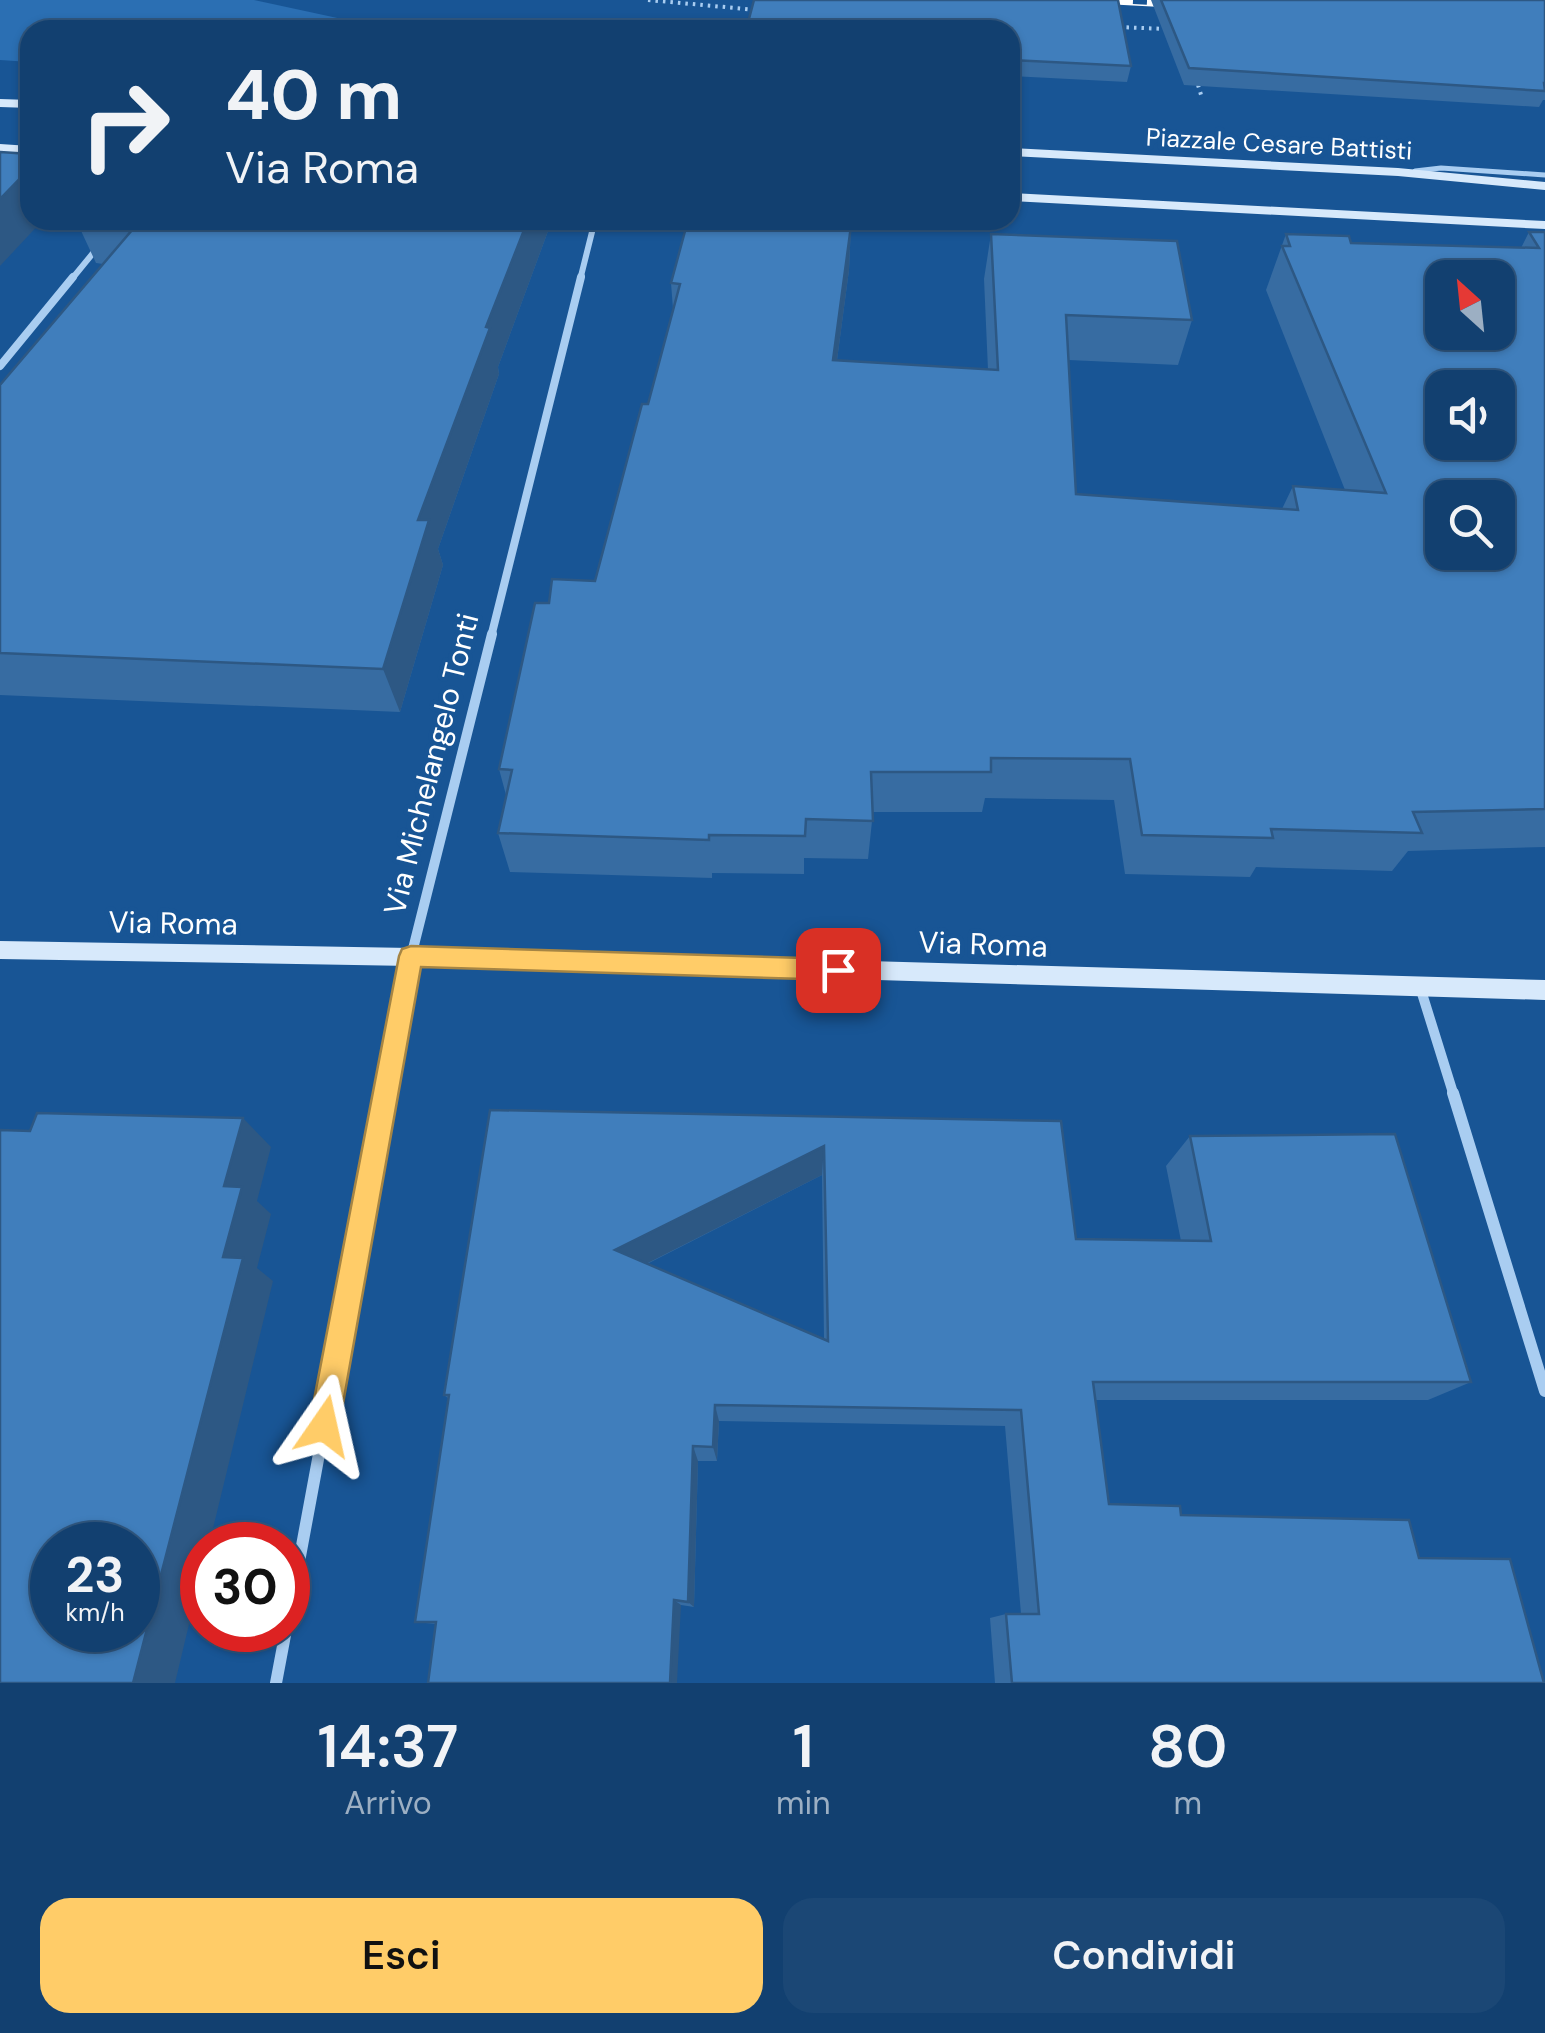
<!DOCTYPE html>
<html lang="it">
<style>
:root{--surface:#124070;--page:#1b4775;--text:#f1f3f6;--muted:#9cafc3;--line:#315983;--accent:#ffcc68}
body{margin:0;font-family:"DM Sans",sans-serif;background:var(--page);color:var(--text);height:100vh;display:flex;flex-direction:column;font-size:38px;white-space:nowrap}
*{box-sizing:border-box;margin:0}
p{font-size:32px;color:var(--muted)}
.icon{flex:none;width:55px;height:55px;fill:none;stroke:currentColor;stroke-width:2;stroke-linecap:round;stroke-linejoin:round}
.map{position:relative;height:1683px;overflow:hidden}
.details{display:flex;flex-direction:column;background:var(--surface);flex:1}
.details>*{flex:none}
.banner{position:absolute;left:20px;top:20px;width:1000px;height:210px;border-radius:30px;box-shadow:0 2px 8px #0004,0 0 0 2px var(--line);background:#124070;color:var(--text);overflow:hidden}
.needle{width:65px;rotate:333deg}
.buttons{position:absolute;left:1425px;top:260px;display:grid;gap:20px}
.buttons a{display:grid;place-items:center;width:90px;height:90px;border-radius:20px;background:var(--surface);box-shadow:0 2px 8px #0004,0 0 0 2px var(--line);font-size:50px}
.speed{position:absolute;left:30px;top:1522px;display:flex;gap:20px;font-size:50px;font-weight:700;text-align:center}
.speed>*{display:grid;place-content:center;width:130px;height:130px;border-radius:50%;background:var(--surface);box-shadow:0 2px 8px #0004,0 0 0 2px var(--line);line-height:1}
.speed small{font-size:25px;font-weight:400}
.speed .limit{border:15px solid #d22;background:#fff;color:#111}
.pin{position:absolute;display:grid;place-items:center;width:85px;height:85px;color:#fff;margin:-42px;border-radius:20px;box-shadow:0 5px 15px #0006}
.me{position:absolute;width:110px;margin:-55px;rotate:11deg;stroke-linejoin:round;filter:drop-shadow(0 0 8px #0008)}
.turn{display:flex;align-items:center;gap:35px;height:210px;padding:0 40px;font-size:45px}
.turn .icon{width:130px;height:130px;stroke-width:2.5}
.turn b{display:block;font-size:70px;line-height:85px}
.eta{display:flex;justify-content:space-evenly;align-items:center;height:170px;text-align:center}
.eta b{font-size:60px;font-weight:600;line-height:70px}
.cta{display:flex;gap:20px;margin-top:auto;padding:20px 40px}
.cta a{flex:1;height:115px;border-radius:30px;background:var(--accent);color:#111;font-size:40px;font-weight:600;line-height:115px;text-align:center}
.cta a+a{background:var(--page);color:var(--text)}
.map>svg:first-child{display:block}
.green{fill:#2b6fb3}
.lines{fill:none;stroke-linecap:round;stroke-linejoin:round}
.path{stroke:#a9cdf1;stroke-width:4;stroke-dasharray:2.5 5;stroke-linecap:butt}
.lane{stroke:#a9cdf1;stroke-width:5}
.street-far3{stroke:#a9cdf1;stroke-width:6}
.street-far2{stroke:#a9cdf1;stroke-width:8}
.street-far1{stroke:#a9cdf1;stroke-width:10}
.street{stroke:#a9cdf1;stroke-width:12}
.secondary{fill:#d7e9fb;fill-rule:evenodd}
.rail-casing{stroke:#fff;stroke-width:8}
.rail{stroke:#185595;stroke-width:5;stroke-dasharray:14;stroke-linecap:butt}
.wall{fill:#376ca2;fill-rule:evenodd}
.shaded-wall{fill:#2d5884}
.building{fill:#407ebc;stroke:#2d5884;stroke-width:2.5;fill-rule:evenodd}
.route{fill:#ffcc68;stroke:#a68544;stroke-width:2.5}
.labels{text-anchor:middle;dominant-baseline:central;stroke-width:9;stroke-linejoin:round;paint-order:stroke}
.far-street-label{font-size:25px;fill:#fff;stroke:#185595}
.street-label{font-size:30px;fill:#fff;stroke:#185595}
</style>
<div class="map">
<svg width="1545" height="1683" viewBox="0 0 1545 1683">
<rect width="100%" height="100%" fill="#185595"/>
<path class="green" d="M 0,0 L 254,0 L 393,30 L 30,30 L 30,62 L 0,60 Z"/>
<g class="lines">
<path class="path" d="M 648,0 L 757,10
M 1119,27 L 1166,29
M 1198,85 L 1202,98
M 931,220 L 980,222"/>
<path class="lane" d="M 1415,171 L 1441,168 L 1545,175"/>
<path class="street-far3" d="M 71,280 L 98,247
M 580,280 L 595,220"/>
<path class="street-far2" d="M 0,366 L 73,277
M 491,637 L 581,277"/>
<path class="street-far1" d="M 1420,987 L 1454,1096
M 385,1096 L 411,957 L 492,634"/>
<path class="street" d="M 1453,1093 L 1545,1391
M 288,1621 L 386,1093
M 276,1683 L 286,1630"/>
<path class="secondary" d="M 0,99 L 30,100 L 30,108 L 0,107 Z
M 0,144 L 30,146 L 30,154 L 0,152 Z
M 1010,148 L 1398,168 L 1545,182 L 1545,190 L 1398,176 L 1010,156 Z
M 1010,193 L 1545,221 L 1545,229 L 1010,201 Z
M 0,941 L 411,948 L 1545,980 L 1545,1000 L 411,966 L 0,959 Z"/>
<defs>
<path id="rail" d="M 1105,0 L 1180,4"/>
</defs>
<use href="#rail" class="rail-casing"/>
<use href="#rail" class="rail"/>
</g>
<path class="wall" d="M 1151,0 L 1545,0 L 1545,100 L 1543,100 L 1539,107 L 1184,85 Z
M 1010,30 L 1131,66 L 1127,82 L 1010,76 Z
M 76,220 L 551,220 L 551,223 L 498,367 L 499,374 L 438,549 L 443,565 L 400,712 L 0,695 L 0,385 L 103,264 L 96,263 Z
M 851,226 L 849,270 L 837,360 L 988,370 L 984,279 L 991,234 L 1192,320 L 1178,365 L 1069,360 L 1076,494 L 1282,509 L 1293,486 L 1345,490 L 1266,290 L 1286,234 L 1351,243 L 1521,248 L 1529,232 L 1545,232 L 1545,847 L 1408,851 L 1392,871 L 1256,867 L 1250,877 L 1125,874 L 1114,800 L 985,798 L 982,812 L 873,812 L 868,859 L 804,858 L 804,874 L 712,873 L 712,878 L 510,872 L 498,833 L 506,795 L 499,769 L 549,603 L 595,581 L 648,404 L 673,309 L 671,283 Z
M 490,1110 L 1061,1121 L 1076,1239 L 1181,1241 L 1166,1166 L 1190,1136 L 1471,1382 L 1428,1400 L 1096,1400 L 1109,1504 L 1181,1515 L 1419,1558 L 1544,1683 L 995,1683 L 990,1618 L 1006,1614 L 1021,1614 L 1005,1426 L 719,1421 L 717,1461 L 698,1461 L 694,1607 L 681,1605 L 436,1624 L 415,1622 L 449,1399 L 444,1395 ZM 822,1175 L 824,1339 L 647,1264 Z"/>
<path class="shaded-wall" d="M 30,168 L 30,220 L 43,220 L 0,266 L 0,199 Z
M 528,220 L 551,220 L 551,223 L 498,367 L 499,374 L 438,549 L 443,565 L 400,712 L 383,669 L 418,520 L 486,327 Z
M 851,226 L 849,270 L 831,405 L 833,360 Z
M 243,1118 L 271,1147 L 257,1201 L 271,1214 L 257,1268 L 273,1281 L 209,1545 L 202,1545 L 202,1570 L 175,1683 L 133,1683 L 223,1257 L 224,1186 Z
M 824,1146 L 822,1175 L 624,1275 L 615,1250 Z
M 715,1405 L 719,1421 L 717,1461 L 713,1447 Z
M 693,1446 L 698,1461 L 694,1607 L 688,1602 Z
M 674,1600 L 681,1605 L 677,1683 L 670,1683 Z"/>
<path class="building" d="M 754,0 L 1118,0 L 1131,66 L 1010,60 L 1010,30 L 746,30 Z
M 1161,0 L 1545,0 L 1545,83 L 1544,83 L 1545,91 L 1189,68 Z
M 0,152 L 30,154 L 30,168 L 0,199 Z
M 101,220 L 528,220 L 486,327 L 490,328 L 418,520 L 429,520 L 383,669 L 0,653 L 0,385 L 138,223 Z
M 688,220 L 751,220 L 851,226 L 833,360 L 998,370 L 991,234 L 1177,241 L 1192,320 L 1066,315 L 1076,494 L 1298,510 L 1293,486 L 1386,493 L 1282,246 L 1290,246 L 1286,234 L 1349,236 L 1351,243 L 1539,248 L 1529,232 L 1545,232 L 1545,809 L 1413,812 L 1422,833 L 1271,829 L 1273,838 L 1142,835 L 1130,759 L 991,758 L 991,772 L 871,772 L 873,821 L 806,819 L 805,836 L 709,835 L 709,840 L 498,833 L 512,770 L 499,769 L 535,603 L 549,603 L 552,579 L 595,581 L 642,404 L 648,404 L 680,284 L 671,283 ZM 1442,278 L 1498,278 L 1498,332 L 1442,332 ZM 1442,388 L 1498,388 L 1498,442 L 1442,442 ZM 1442,498 L 1498,498 L 1498,552 L 1442,552 Z
M 490,1110 L 1061,1121 L 1076,1239 L 1211,1241 L 1190,1136 L 1395,1134 L 1471,1382 L 1093,1382 L 1109,1504 L 1180,1506 L 1181,1515 L 1409,1520 L 1419,1558 L 1510,1559 L 1544,1683 L 1012,1683 L 1006,1614 L 1039,1614 L 1021,1410 L 715,1405 L 713,1447 L 693,1446 L 688,1602 L 674,1600 L 670,1683 L 428,1683 L 436,1622 L 415,1622 L 449,1395 L 444,1395 ZM 824,1146 L 828,1341 L 615,1250 Z
M 37,1113 L 243,1118 L 224,1186 L 242,1187 L 223,1257 L 243,1258 L 133,1683 L 0,1683 L 0,1130 L 30,1131 ZM 52,1545 L 138,1545 L 138,1630 L 52,1630 Z"/>
<path class="route" d="M 411,946 L 838,959 L 847,962 L 850,970 L 847,977 L 838,980 L 421,967 L 339,1426 L 334,1436 L 324,1441 L 313,1436 L 309,1426 L 399,956 L 402,949 Z"/>
<g class="labels">
<g class="far-street-label">
<text transform="translate(1279 144) rotate(3)">Piazzale Cesare Battisti</text>
</g>
<g class="street-label">
<text transform="translate(431 764) rotate(-76)">Via Michelangelo Tonti</text>
<text transform="translate(173 923) rotate(1)">Via Roma</text>
<text transform="translate(983 944) rotate(2)">Via Roma</text>
</g>
</g>
</svg>
<div class="buttons">
<a><svg class="needle" viewBox="-14 -14 28 28"><path d="M0-13l5 13h-10z" fill="#e53935"/><path d="M0 13l5-13h-10z" fill="#9cafc3"/></svg></a>
<a><svg class="icon" aria-label="sound" viewBox="0 0 24 24"><path d="M4 9h4l5-4v14l-5-4H4zM17 9q2 3 0 6"/></svg></a>
<a><svg class="icon" aria-label="search" viewBox="0 0 24 24"><circle cx="10" cy="10" r="6"/><path d="M15 15l6 6"/></svg></a>
</div>
<div class="speed"><div>23<small>km/h</small></div><div class="limit">30</div></div>
<div class="pin" style="left:838px;top:970px;background:#d93025"><svg class="icon" aria-label="arrive" viewBox="0 0 24 24"><path d="M6 21V4h12l-3 4 3 4H6"/></svg></div>
<svg class="me" style="left:324px;top:1426px" viewBox="-20 -20 40 40"><path d="M0-17L14 15 0 8-14 15z" fill="#ffcc68" stroke="#fff" stroke-width="4"/></svg>
<div class="banner">
<div class="turn"><svg class="icon" aria-label="right" viewBox="0 0 24 24"><path d="M7 20v-9h11M14 6l5 5-5 5"/></svg><div><b>40 m</b>Via Roma</div></div>
</div>
</div>
<section class="details">
<div class="eta">
<div><b>14:37</b><p>Arrivo</p></div>
<div><b>1</b><p>min</p></div>
<div><b>80</b><p>m</p></div>
</div>
<div class="cta"><a>Esci</a><a>Condividi</a></div>
</section>
